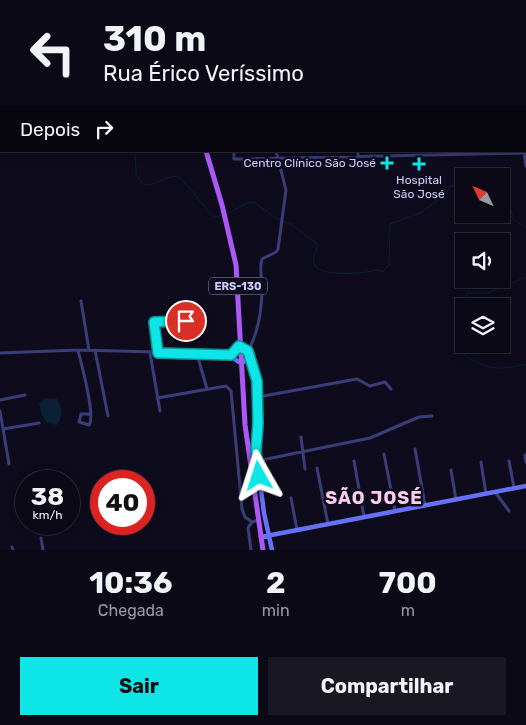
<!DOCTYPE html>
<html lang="pt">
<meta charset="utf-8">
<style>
:root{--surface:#0a0915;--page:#181722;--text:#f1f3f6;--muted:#999aa0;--line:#2a2a34;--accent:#0de5e6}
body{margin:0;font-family:Rubik,sans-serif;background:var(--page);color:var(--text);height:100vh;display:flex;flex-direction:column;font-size:19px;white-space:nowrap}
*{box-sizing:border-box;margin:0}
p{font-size:16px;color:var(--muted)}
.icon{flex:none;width:28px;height:28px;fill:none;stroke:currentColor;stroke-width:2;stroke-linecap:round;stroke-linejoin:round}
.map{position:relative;height:550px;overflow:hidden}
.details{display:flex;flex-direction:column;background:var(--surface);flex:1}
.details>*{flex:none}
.hud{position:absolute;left:0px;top:0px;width:526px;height:152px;box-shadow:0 2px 8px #0003,0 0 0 1px var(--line);background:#0a0915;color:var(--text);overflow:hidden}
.needle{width:32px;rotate:314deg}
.fabs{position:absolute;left:455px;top:168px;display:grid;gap:10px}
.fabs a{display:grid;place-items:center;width:55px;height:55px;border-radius:0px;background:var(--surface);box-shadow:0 2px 8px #0003,0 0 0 1px var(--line);font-size:25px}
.speed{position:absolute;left:15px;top:470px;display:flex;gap:10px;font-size:25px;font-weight:700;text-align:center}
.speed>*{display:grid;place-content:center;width:65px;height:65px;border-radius:50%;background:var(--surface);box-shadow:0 2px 8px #0003,0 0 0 1px var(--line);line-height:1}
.speed small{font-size:12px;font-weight:400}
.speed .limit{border:8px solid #d22;background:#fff;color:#111}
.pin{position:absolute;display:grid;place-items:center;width:42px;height:42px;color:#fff;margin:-21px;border:2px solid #fff;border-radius:50%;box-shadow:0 1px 5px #0007}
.me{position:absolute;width:55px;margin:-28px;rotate:354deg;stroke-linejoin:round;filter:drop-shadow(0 0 4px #0008)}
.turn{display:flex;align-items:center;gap:18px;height:105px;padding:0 20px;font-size:22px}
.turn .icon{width:65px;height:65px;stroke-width:2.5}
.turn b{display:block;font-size:35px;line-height:42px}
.then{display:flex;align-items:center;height:48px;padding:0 20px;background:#0003;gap:10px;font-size:19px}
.eta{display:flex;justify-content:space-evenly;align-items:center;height:85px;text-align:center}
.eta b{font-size:30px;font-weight:700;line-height:35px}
.cta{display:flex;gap:10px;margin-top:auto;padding:10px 20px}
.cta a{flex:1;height:58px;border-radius:0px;background:var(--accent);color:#111;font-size:20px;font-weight:700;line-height:58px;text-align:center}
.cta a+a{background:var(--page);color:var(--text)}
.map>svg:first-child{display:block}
.water{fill:#0b1f37}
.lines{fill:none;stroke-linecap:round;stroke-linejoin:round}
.stream{stroke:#0b1f37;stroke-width:1}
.street{stroke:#3a3d79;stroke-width:3}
.secondary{stroke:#6771f7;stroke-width:4.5}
.primary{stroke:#ac58f6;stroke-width:5}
.route-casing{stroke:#089596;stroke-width:12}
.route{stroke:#0de5e6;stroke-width:9}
.poi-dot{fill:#0de5e6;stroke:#0e0c1c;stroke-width:2}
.labels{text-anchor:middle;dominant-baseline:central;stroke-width:5;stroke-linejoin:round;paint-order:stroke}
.shield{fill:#0e0c1c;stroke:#9392b9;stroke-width:1}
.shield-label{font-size:11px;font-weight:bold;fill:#cccbfc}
.poi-label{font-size:12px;fill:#cccbfc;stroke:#0e0c1c;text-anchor:end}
.district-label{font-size:18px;font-weight:bold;letter-spacing:1px;fill:#fcccef;stroke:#0e0c1c}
</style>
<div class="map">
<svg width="526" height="550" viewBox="0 0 526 550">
<rect width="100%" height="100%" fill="#0e0c1c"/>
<path class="water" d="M 46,398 L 57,399 C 62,407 63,418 57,425 L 47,423 L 42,415 L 39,402 Z"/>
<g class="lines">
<path class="stream" d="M 0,139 L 1,139
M 135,151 L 136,175 L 144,185 C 157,185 165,176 178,176 C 191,186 201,206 214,217 L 223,215
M 501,196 L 510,206 L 513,219 L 526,228
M 227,214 L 247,203 L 254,202 L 277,219 L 292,225 L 317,244 C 317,251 312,258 314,264 C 318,278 365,273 378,270 L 382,272 L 389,265 L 390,224 L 420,213 L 441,198 L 451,186 L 464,184
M 465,306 L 467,293 L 488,293 L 526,277
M 466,344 L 465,355 C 488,371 499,370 526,364"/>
<path class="street" d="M 398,0 L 398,1
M 480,0 L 480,1
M 525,112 L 526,112
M 234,151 L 234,159 L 246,159 L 526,153
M 358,151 L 358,157
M 524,153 L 526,166
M 81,301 L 89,350
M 78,350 C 81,363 96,416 89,425 L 79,422 L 81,414 L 91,414
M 95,350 L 108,416
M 248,351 C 258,333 262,308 262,287 C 262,278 259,268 262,259 L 276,252 L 278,249 L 286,190 L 276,151
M 0,353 L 78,350 L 233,354
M 150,353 L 160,411
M 158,353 L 154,321 L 202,321
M 197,354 L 207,389
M 370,386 L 385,382 L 391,389
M 258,397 L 357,379 L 370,386
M 157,398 L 226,386 L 231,391 L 242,509 L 245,517 L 252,522
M 0,400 L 25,395
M 0,411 L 9,464
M 3,429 L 39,423
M 301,437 L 305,469
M 415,449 L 425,505
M 384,454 L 395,511
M 525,455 L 526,462
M 257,461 L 370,438 L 419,417 L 432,416
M 354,461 L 364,517
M 509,461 L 514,488
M 481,462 L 486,494
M 317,468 L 328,524
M 451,470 L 456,500
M 495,492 L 509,511
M 291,498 L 297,530
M 41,538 L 43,550
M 12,547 L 13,550
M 251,550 L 248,528 L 252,522 L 258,520"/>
<path class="secondary" d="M 121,0 L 123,1
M 352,0 L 353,1
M 525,25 L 526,25
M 0,40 L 1,39
M 525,69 L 526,69
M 525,116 L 526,119
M233 354a8 8 0 1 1 16 0a8 8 0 1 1-16 0Z
M 248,357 L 257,381 L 258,423 L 256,451 L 264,513 L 272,550
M 261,537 L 526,486"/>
<path class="primary" d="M 168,0 L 168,1
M 158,1 L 158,0
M 206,151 L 222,205 L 236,265 L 245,425 L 263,550"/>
</g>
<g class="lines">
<defs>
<path id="route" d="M 186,321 L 154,322 L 158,353 L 231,355 L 239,346 L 248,351 L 257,381 L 258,423 L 256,450 L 259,476"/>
</defs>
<use href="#route" class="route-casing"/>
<use href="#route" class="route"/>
</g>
<g class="poi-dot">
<path d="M384.5 155.5h5v5h5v5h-5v5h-5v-5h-5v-5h5z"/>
<path d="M416.5 156.5h5v5h5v5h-5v5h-5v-5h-5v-5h5z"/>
</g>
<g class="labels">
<rect class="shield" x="209" y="277.5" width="58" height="17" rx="4"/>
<g class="shield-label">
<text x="238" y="286">ERS-130</text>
</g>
<g class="poi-label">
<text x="376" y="163">Centro Clínico São José</text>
<text x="419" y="180" text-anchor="middle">Hospital<tspan x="419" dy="14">São José</tspan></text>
</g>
<g class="district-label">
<text x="374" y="498">SÃO JOSÉ</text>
</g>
</g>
</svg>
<div class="fabs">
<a><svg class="needle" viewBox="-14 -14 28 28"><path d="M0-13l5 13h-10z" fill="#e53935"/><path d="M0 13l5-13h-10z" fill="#999aa0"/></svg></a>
<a><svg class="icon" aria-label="sound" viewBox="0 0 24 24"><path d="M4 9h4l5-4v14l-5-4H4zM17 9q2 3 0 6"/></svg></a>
<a><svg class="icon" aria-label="layers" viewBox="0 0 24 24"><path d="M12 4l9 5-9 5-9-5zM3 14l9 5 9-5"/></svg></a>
</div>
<div class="speed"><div>38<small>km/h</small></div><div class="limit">40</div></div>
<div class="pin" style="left:186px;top:321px;background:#d93025"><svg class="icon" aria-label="arrive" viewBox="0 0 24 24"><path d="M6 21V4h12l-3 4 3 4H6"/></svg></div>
<svg class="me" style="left:259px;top:476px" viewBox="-20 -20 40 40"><path d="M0-17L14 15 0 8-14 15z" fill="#0de5e6" stroke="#fff" stroke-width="4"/></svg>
<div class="hud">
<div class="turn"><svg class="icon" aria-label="left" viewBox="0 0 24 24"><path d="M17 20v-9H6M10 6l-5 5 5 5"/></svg><div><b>310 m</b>Rua Érico Veríssimo</div></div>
<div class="then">Depois<svg class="icon" aria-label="right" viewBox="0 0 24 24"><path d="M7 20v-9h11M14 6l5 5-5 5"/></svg></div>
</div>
</div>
<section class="details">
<div class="eta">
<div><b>10:36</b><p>Chegada</p></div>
<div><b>2</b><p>min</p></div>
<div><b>700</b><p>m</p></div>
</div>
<div class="cta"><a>Sair</a><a>Compartilhar</a></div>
</section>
